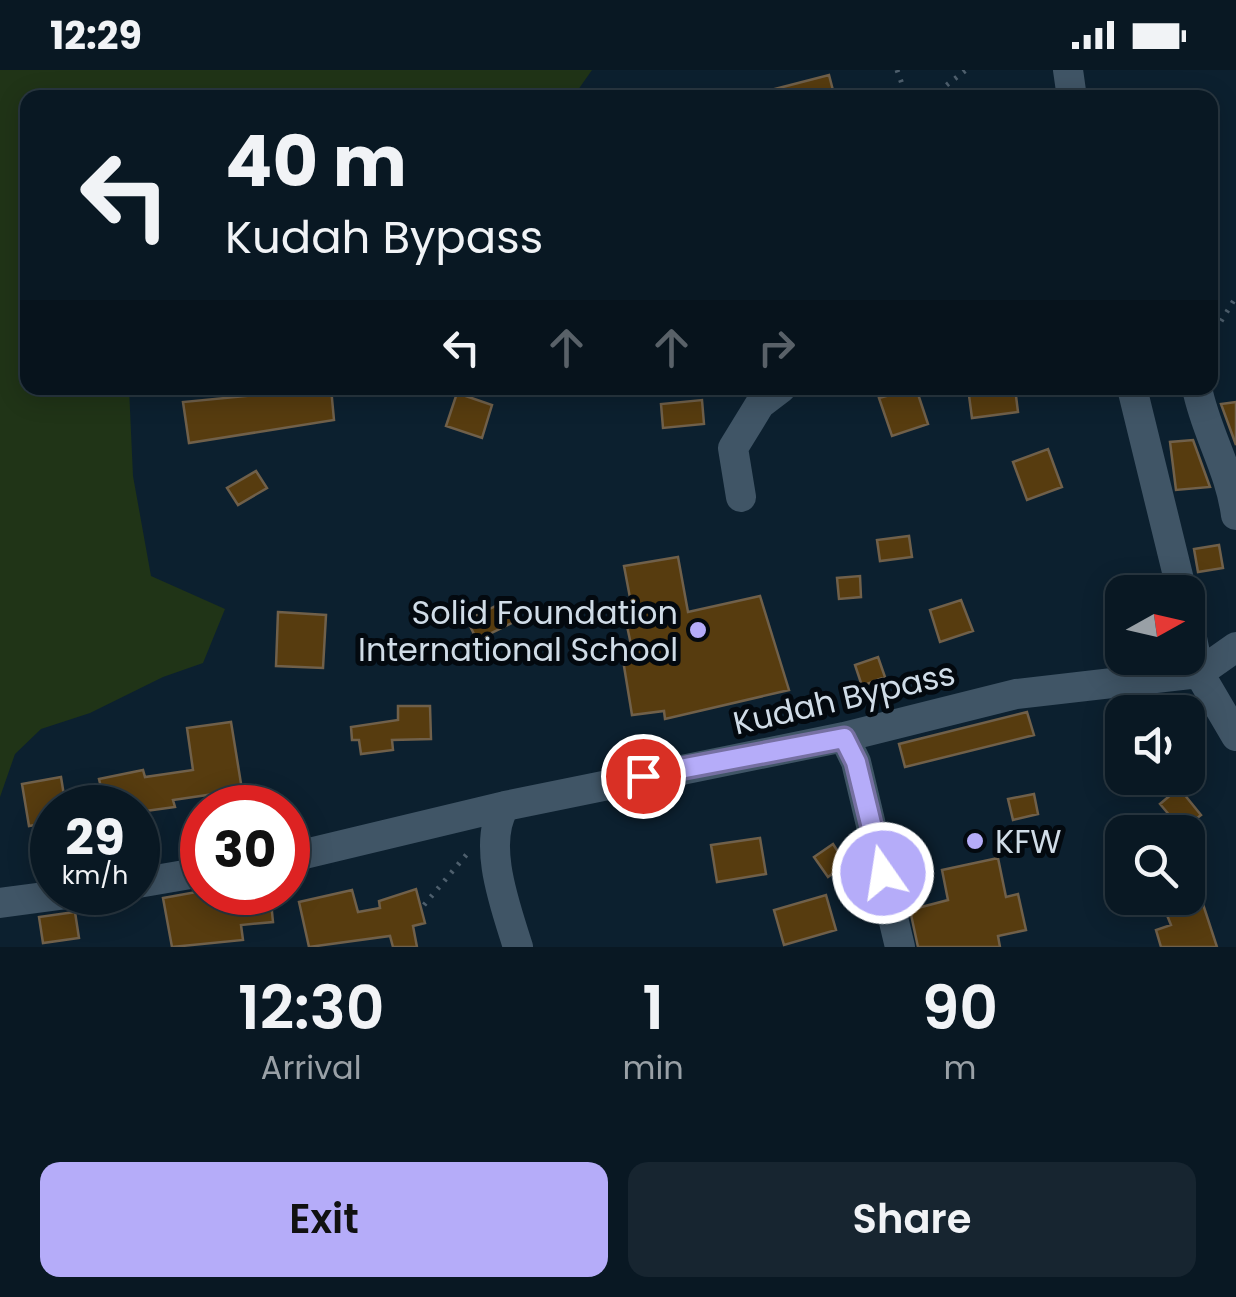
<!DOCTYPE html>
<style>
:root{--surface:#091823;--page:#172530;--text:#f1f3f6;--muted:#99a0a6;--line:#293741;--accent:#b5acf9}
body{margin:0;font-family:Poppins,sans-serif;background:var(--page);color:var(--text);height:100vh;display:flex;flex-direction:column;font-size:38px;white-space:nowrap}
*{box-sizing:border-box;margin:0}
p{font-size:32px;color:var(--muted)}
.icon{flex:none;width:55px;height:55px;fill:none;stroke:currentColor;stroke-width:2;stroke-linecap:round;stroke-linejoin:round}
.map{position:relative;height:877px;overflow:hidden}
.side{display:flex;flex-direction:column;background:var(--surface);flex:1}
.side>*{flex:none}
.guide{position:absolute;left:20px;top:20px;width:1198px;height:305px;border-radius:20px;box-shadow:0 5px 25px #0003,0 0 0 2px var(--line);background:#091823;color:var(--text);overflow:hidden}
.needle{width:65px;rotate:82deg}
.controls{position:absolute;left:1105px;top:505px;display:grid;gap:20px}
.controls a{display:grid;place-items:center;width:100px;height:100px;border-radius:20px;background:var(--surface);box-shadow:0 5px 25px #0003,0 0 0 2px var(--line);font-size:50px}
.speed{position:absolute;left:30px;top:715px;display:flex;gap:20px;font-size:50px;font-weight:700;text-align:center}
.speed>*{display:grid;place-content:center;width:130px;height:130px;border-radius:50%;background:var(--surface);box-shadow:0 5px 25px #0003,0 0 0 2px var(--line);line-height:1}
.speed small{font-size:25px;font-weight:400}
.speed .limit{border:15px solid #d22;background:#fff;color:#111}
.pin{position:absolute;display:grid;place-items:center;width:85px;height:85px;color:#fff;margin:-42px;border:5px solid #fff;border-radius:50%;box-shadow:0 2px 10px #0007}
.me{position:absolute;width:110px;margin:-55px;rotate:347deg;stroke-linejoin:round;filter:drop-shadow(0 0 8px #0008)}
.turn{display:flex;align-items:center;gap:35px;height:210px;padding:0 40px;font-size:45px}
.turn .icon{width:130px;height:130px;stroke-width:2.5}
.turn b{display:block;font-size:70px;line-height:85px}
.lanes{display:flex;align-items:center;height:95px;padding:0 40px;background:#0003;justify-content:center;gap:50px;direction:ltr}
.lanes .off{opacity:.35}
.eta{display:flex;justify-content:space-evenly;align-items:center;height:170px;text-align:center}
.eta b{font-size:60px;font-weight:600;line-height:70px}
.action{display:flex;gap:20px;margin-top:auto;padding:20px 40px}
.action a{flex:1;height:115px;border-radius:20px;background:var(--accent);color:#111;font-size:40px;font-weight:600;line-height:115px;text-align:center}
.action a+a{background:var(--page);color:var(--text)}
.status{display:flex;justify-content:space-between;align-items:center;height:70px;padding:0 50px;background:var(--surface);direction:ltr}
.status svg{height:28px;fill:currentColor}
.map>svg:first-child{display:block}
.green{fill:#203417}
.building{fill:#573c0f;stroke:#70604a;stroke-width:2.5}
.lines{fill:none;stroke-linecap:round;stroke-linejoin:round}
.path{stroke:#4e5f6d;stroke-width:5;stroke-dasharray:2.5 8;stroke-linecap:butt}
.minor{stroke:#405566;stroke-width:30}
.route-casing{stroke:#7670a2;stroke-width:25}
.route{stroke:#b5acf9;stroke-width:18}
.poi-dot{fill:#b5acf9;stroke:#03090f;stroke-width:4}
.labels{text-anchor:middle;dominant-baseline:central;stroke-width:10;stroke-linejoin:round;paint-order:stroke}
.poi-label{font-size:32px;fill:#d0dce7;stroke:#03090f;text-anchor:end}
.street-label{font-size:32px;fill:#d0dce7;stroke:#03090f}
</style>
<div class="status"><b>12:29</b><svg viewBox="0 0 49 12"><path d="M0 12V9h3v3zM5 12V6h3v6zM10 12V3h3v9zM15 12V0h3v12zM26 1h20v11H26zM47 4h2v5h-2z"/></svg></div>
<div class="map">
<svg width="1236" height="877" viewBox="0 0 1236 877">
<rect width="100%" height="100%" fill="#0c202f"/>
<path class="green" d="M 0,0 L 592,0 L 573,27 L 28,28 L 28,318 L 129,318 L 133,406 L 151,506 L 225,539 L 203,593 L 163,607 L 90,643 L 41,659 L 15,684 L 0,727 Z"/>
<path class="building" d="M 829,5 L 835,28 L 772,28 L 771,20 Z
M 331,318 L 334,350 L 189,373 L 183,332 Z
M 916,318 L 928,354 L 892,366 L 879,328 Z
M 968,318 L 1015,318 L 1018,342 L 972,348 Z
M 457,323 L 492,335 L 482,368 L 446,356 Z
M 702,330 L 704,354 L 663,358 L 661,334 Z
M 1236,332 L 1236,375 L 1221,334 Z
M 1193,370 L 1210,417 L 1176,420 L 1170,372 Z
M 1048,379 L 1062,417 L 1027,430 L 1013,392 Z
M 256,401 L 267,418 L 238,435 L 227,418 Z
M 909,466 L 912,487 L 880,491 L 877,470 Z
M 1219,475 L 1223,498 L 1198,502 L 1194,479 Z
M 678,487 L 688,542 L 760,526 L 789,620 L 665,649 L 664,641 L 632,645 L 623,590 L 634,589 L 627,556 L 635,554 L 624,496 Z
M 860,506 L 861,527 L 839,529 L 837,508 Z
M 961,530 L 973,561 L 940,572 L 930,540 Z
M 504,532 L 514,552 L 477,570 L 467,550 Z
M 278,542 L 326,545 L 323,598 L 276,596 Z
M 878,587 L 885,607 L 862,616 L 855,595 Z
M 398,636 L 430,636 L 431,669 L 392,670 L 393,680 L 361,684 L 359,670 L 352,670 L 351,657 L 398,650 Z
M 1027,642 L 1034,665 L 905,697 L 899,674 Z
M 231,652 L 244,732 L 224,736 L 221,723 L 173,730 L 175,737 L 138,742 L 138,738 L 106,738 L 99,709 L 143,700 L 145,707 L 193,700 L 187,658 Z
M 61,707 L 66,738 L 52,738 L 52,752 L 29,756 L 22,714 Z
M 1179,718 L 1201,745 L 1182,760 L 1160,734 Z
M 1034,724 L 1038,744 L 1013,750 L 1008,729 Z
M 760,768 L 766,804 L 717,812 L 711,775 Z
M 833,774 L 846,794 L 828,807 L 814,787 Z
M 998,788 L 1006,827 L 1018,824 L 1026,860 L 998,866 L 1000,877 L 918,877 L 910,840 L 948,830 L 942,800 Z
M 416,819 L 425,853 L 413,856 L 417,877 L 393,877 L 390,866 L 309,877 L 299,832 L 352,820 L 358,842 L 380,838 L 379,831 Z
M 202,821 L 270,822 L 273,852 L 241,855 L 243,870 L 172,877 L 163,828 Z
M 826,825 L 836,860 L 784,875 L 774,840 Z
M 1160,828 L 1201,828 L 1217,877 L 1161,877 L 1156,860 L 1171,855 Z
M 75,842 L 79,868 L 43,873 L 39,847 Z"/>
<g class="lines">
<path class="path" d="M 897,0 L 907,28
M 930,28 L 966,0
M 1210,269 L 1236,227
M 424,835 L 467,784"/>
<path class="minor" d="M 1068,0 L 1072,28
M 1132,318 L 1182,522
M 1197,318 C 1206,363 1230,399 1236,445
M 741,427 L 733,378 L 760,334 L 781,318
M 1188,548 L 1199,603 L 1236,666
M 844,667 L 856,692 L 900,877
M 505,736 C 481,773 506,838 518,877
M 288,788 L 505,736 L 844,667 L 1016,624 L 1199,603 L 1236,577
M 138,813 L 202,802
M 0,833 L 82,822"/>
</g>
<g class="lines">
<defs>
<path id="route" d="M 643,706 L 844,668 L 856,692 L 883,803"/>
</defs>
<use href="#route" class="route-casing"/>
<use href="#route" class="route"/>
</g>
<g class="poi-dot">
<circle cx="698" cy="560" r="10"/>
<circle cx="975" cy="771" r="10"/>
</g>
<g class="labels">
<g class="poi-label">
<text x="678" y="542">Solid Foundation<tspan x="678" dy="37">International School</tspan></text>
<text x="995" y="771" text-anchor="start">KFW</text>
</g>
<g class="street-label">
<text transform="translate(844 628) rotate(-13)">Kudah Bypass</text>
</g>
</g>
</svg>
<div class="controls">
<a><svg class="needle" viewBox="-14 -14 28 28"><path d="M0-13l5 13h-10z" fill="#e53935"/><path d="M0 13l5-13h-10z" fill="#99a0a6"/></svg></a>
<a><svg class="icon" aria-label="sound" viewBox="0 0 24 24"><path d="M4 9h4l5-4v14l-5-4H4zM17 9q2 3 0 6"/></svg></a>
<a><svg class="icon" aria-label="search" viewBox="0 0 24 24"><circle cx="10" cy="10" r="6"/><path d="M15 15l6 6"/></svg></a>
</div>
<div class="speed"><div>29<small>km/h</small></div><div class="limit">30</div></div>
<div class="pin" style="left:643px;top:706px;background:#d93025"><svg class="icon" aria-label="arrive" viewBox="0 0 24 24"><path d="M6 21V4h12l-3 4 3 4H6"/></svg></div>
<svg class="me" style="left:883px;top:803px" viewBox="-20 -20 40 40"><circle r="17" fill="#b5acf9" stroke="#fff" stroke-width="3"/><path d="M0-11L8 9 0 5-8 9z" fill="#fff"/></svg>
<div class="guide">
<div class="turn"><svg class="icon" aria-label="left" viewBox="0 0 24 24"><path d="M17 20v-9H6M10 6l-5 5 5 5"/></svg><div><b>40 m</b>Kudah Bypass</div></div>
<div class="lanes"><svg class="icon" aria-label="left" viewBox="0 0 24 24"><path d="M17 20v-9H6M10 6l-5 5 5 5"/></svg><svg class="icon off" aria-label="ahead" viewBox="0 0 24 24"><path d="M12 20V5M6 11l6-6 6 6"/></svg><svg class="icon off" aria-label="ahead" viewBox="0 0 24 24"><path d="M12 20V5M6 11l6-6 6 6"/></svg><svg class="icon off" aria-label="right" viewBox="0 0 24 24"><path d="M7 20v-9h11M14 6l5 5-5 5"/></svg></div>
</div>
</div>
<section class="side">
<div class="eta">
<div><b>12:30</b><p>Arrival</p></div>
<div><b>1</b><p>min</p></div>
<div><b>90</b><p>m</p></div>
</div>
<div class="action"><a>Exit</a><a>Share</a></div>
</section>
